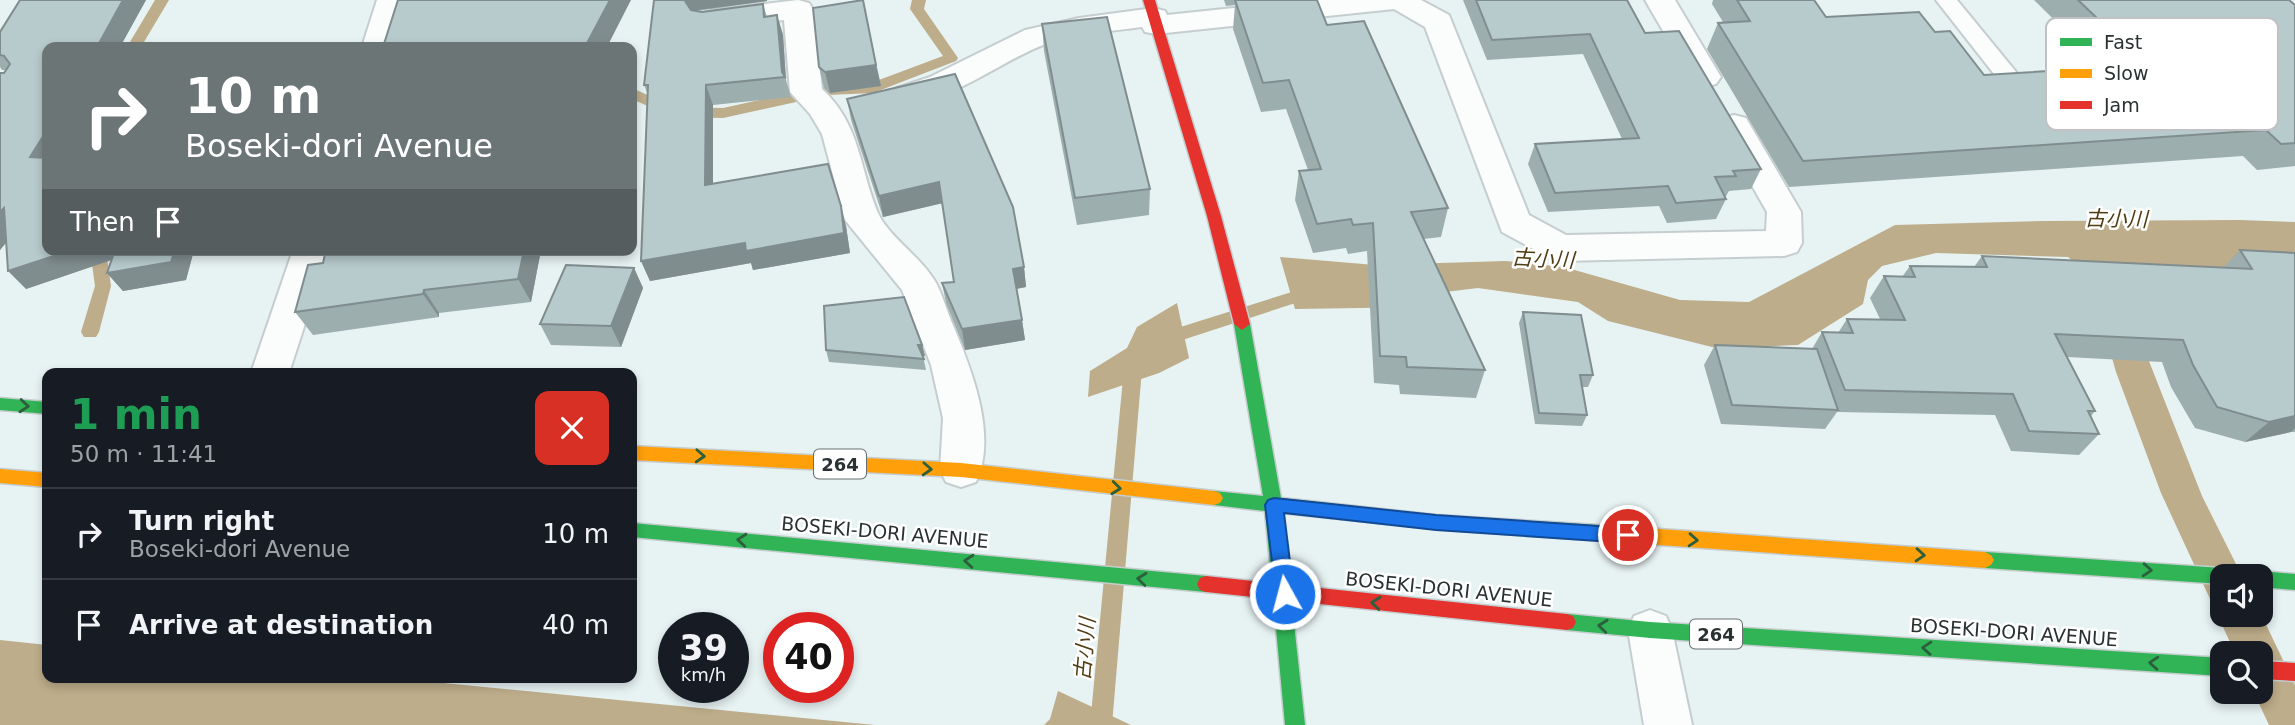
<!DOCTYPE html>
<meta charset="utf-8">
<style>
:root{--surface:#171b24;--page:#20242c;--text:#f1f3f6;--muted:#9ea1a6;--line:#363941}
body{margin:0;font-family:"DejaVu Sans","Noto Sans JP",sans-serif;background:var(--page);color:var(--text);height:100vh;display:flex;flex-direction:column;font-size:26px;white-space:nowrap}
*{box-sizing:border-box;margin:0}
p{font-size:23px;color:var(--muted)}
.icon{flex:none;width:38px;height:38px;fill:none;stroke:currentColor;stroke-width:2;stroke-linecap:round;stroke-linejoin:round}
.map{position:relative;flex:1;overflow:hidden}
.details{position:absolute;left:42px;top:368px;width:595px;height:315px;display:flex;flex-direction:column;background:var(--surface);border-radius:14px;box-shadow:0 4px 10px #0003}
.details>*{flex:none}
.hud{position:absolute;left:42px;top:42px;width:595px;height:214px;border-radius:14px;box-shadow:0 4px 10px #0003;background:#6c7576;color:#fff;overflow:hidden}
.tools{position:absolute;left:2210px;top:564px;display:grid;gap:14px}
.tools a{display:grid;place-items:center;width:63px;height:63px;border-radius:14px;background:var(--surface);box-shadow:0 4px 10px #0003;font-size:35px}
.speed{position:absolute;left:658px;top:612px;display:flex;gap:14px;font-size:35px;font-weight:700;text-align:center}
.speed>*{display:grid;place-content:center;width:91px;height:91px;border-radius:50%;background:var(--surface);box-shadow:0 4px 10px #0003;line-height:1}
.speed small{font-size:18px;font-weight:400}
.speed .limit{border:10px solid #d22;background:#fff;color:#111}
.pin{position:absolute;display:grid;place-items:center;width:60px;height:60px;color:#fff;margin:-30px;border:4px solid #fff;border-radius:50%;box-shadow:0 2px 7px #0007}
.me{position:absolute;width:77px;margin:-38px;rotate:353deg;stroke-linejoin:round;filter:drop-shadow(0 0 5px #0008)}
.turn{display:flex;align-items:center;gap:24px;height:147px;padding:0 28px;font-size:32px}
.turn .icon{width:91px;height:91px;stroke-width:2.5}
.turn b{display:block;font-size:49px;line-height:60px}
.then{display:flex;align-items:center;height:66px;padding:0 28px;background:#0003;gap:14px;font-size:26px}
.round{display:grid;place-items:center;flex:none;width:74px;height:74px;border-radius:14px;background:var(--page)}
.headline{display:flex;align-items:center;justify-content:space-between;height:119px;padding:0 28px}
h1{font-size:42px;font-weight:800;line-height:52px;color:#1e9e55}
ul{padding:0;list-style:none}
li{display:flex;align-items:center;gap:21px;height:91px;padding:0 28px;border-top:2px solid var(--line)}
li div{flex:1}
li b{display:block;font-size:26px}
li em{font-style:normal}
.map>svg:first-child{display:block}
.water{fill:#bdad8a}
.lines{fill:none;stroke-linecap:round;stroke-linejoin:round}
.stream{fill:#bdad8a;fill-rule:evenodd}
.lane-casing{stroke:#c5cdce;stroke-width:4}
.street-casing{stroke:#c5cdce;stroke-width:4}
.fast-casing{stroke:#c5cdce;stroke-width:3}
.slow-casing{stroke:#c5cdce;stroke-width:3}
.jam-casing{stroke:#c5cdce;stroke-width:3}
.lane{fill:#fbfdfd;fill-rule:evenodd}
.street{fill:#fbfdfd;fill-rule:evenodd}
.fast{fill:#30b455;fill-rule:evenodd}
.slow{fill:#ff9f0a;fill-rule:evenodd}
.jam{fill:#e5322d;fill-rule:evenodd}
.wall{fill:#9daeaf}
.shaded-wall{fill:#808d8f}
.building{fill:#b7cacc;stroke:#808d8f;stroke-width:2}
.oneway{stroke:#2c5f3e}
.route{fill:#1a73e8;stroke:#114b97;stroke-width:2}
.labels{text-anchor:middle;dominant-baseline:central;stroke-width:5;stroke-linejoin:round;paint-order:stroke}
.shield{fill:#fff;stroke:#6a6f70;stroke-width:2}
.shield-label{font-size:18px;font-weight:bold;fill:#2a3132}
.street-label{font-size:19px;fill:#2a3132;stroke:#fff}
.water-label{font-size:21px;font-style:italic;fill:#503d13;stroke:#fff}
.key{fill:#fff;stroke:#bfc1c2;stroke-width:2}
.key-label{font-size:19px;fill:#2a3132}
</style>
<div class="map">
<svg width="2295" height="725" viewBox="0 0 2295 725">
<rect width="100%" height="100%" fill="#e7f2f3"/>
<path class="water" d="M 2240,220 L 2295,222 L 2295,272 L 2123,295 L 2202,496 L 2242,576 L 2222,576 L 2222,614 L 2261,614 L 2295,685 L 2295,725 L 2269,725 L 2253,691 L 2261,691 L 2261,653 L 2235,653 L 2161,493 L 2116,372 L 2088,273 L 2068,257 L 1936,253 L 1882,266 L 1868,280 L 1863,304 L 1798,345 L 1716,348 L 1608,321 L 1578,302 L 1478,288 L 1437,293 L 1423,307 L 1295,309 L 1280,257 L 1375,265 L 1506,261 L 1564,267 L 1680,300 L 1749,302 L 1895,225 L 2045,221 Z
M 1177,303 L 1189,358 L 1159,373 L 1088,397 L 1090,371 L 1127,348 L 1137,327 Z
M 0,640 L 47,645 L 47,677 L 382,677 L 875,725 L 0,725 Z
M 1058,691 L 1131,725 L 1044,725 L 1050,719 Z"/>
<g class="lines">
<path class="stream" d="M 155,0 L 169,0 L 141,47 L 127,47 Z
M 912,0 L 926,0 L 924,9 L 958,58 L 956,61 L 873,93 L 828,95 L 723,118 L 672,117 L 632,99 L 632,88 L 674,107 L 723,108 L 828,85 L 871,83 L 943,56 L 910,9 Z
M 90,250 L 106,250 L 111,286 L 99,332 L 96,337 L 84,337 L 81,332 L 95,286 Z
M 1314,285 L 1322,291 L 1320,295 L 1161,347 L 1155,345 L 1152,340 L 1155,335 Z
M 1138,354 L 1144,356 L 1147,361 L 1142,369 L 1112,725 L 1090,725 L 1124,368 L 1132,356 Z"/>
<defs>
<path id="lane" d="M 1936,0 L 1957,0 L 2021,78 L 2024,83 L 2021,88 L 2005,88 Z"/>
<path id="street" d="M 377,0 L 407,0 L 392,47 L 362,47 Z
M 798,0 L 809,3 L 813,9 L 822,89 C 861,125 859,168 878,213 C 887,234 917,255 930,274 C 940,286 944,303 950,318 C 969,363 999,434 976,482 L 961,487 L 946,482 L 940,470 L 943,418 L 931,365 L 902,290 L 845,220 L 822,134 L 810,114 L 790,92 L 784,20 L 715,28 L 704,25 L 700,19 L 704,13 L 715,10 Z
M 1311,0 L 1421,0 L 1449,15 L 1529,215 L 1566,235 L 1766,231 L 1767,212 L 1718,126 L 1722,118 L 1734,115 L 1746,118 L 1801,212 L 1802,243 L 1797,252 L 1784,256 L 1561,261 L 1548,257 L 1502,232 L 1425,27 L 1394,9 L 1156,34 L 1145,32 L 1142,27 C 1111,31 1077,34 1046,44 C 1006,57 936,113 897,102 L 892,95 L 897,88 L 930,77 L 1025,30 L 1079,18 L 1154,8 L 1165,11 L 1167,15 Z
M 1645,0 L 1675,0 L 1721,77 L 1716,84 L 1705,87 L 1694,84 Z
M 293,250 L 329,250 L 289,373 L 251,373 Z
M 1650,610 L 1666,616 L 1672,630 L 1692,725 L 1644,725 L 1628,630 L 1634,616 Z"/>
<path id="fast" d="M 1242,318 L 1250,324 L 1281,498 L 1436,515 L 1631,527 L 1637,530 L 1640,535 L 1637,540 L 1631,543 L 1436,529 L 1282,513 L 1305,725 L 1285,725 L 1265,511 L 1214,505 L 1208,503 L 1205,498 L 1208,493 L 1214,491 L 1263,496 L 1234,324 Z
M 0,398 L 47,402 L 47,414 L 0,410 Z
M 632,523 L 1206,576 L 1212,578 L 1215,584 L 1212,590 L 1206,592 L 632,537 Z
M 1985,552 L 2222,568 L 2228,570 L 2231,576 L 2222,576 L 2222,584 L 1985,568 L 1979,565 L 1976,560 L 1979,555 Z
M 2261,571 L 2295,574 L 2295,590 L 2261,587 L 2261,576 L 2254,576 Z
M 1567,614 L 1650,622 L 2222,658 L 2222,676 L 1650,638 L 1567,630 L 1561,628 L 1558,622 L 1561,616 Z"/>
<path id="slow" d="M 632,446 L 961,463 L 1214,491 L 1220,493 L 1223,498 L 1220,503 L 1214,505 L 961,477 L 632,460 Z
M 0,469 L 47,473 L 47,487 L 0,483 Z
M 1631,527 L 1985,552 L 1991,555 L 1994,560 L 1991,565 L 1985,568 L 1631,543 L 1625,540 L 1622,535 L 1625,530 Z"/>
<path id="jam" d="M 1143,0 L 1155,0 L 1221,216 L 1250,324 L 1242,330 L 1234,324 L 1207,216 Z
M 1206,576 L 1567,614 L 1573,616 L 1576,622 L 1573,628 L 1567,630 L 1206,592 L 1200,590 L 1197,584 L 1200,578 Z
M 2261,661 L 2295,663 L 2295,681 L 2261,679 Z"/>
</defs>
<use href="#lane" class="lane-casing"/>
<use href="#street" class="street-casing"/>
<use href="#fast" class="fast-casing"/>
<use href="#slow" class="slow-casing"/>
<use href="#jam" class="jam-casing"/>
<use href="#lane" class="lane"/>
<use href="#street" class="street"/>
<use href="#fast" class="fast"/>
<use href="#slow" class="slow"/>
<use href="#jam" class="jam"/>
</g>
<path class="wall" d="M 20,0 L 146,0 L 120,47 L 47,47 L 47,250 L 194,250 L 186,280 L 123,291 L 107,273 L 111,260 L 26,289 L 6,242 L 0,250 L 0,73 L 4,73 L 5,70 L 2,70 L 0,67 L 0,32 Z
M 654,0 L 767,0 L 767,1 L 697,11 L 702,12 L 763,4 L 767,17 L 777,15 L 783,35 L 786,80 L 791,97 L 713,105 L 713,184 L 846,226 L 850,253 L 753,270 L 751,263 L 650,281 L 641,261 L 648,95 L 644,85 Z
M 863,0 L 881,86 L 830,93 L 824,88 L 819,67 Z
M 1224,0 L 1317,0 L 1327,25 L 1448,208 L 1441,237 L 1423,239 L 1485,370 L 1476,398 L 1400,394 L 1399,385 L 1374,383 L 1367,251 L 1348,254 L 1346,248 L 1313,253 L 1295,200 L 1299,171 L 1308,170 L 1286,109 L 1261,112 L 1233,29 L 1235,5 L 1226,6 Z
M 1463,0 L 1627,0 L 1645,33 L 1761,169 L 1751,189 L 1729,191 L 1726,196 L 1724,196 L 1726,199 L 1716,219 L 1667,223 L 1659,206 L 1548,212 L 1528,164 L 1535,144 L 1622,139 L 1583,54 L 1487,60 Z
M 1713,0 L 1814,0 L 1826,17 L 1935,32 L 1984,75 L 2103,68 L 2034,0 L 2289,0 L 2295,5 L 2295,166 L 2257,170 L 2243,156 L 1789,187 L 1707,49 L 1718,23 L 1723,22 L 1712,4 Z
M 1042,24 L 1150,189 L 1149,215 L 1077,225 L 1044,51 Z
M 847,99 L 1024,267 L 1026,287 L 1017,289 L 1025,340 L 965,350 L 946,303 L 942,283 L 954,282 L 943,203 L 883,217 L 851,120 Z
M 326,250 L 541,250 L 531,302 L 439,313 L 439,317 L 313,335 L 295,312 L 323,263 Z
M 2240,250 L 2295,253 L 2295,432 L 2291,432 L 2245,442 L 2195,428 L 2171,387 L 2162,362 L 2067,357 L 2095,411 L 2091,416 L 2099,434 L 2079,455 L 2011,451 L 1995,415 L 1837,412 L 1825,429 L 1721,424 L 1704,365 L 1715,345 L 1812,349 L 1822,332 L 1838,333 L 1847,319 L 1880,319 L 1870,298 L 1884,276 L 1902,277 L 1910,266 L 1974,267 L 1982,256 L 2223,268 Z
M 634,268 L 643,288 L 621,347 L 551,345 L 540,324 Z
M 1523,312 L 1593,375 L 1588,387 L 1582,387 L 1587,415 L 1582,426 L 1535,424 L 1519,323 Z
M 922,345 L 925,356 L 923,356 L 926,370 L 829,362 L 826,350 Z"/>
<path class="shaded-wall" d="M 123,0 L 146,0 L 120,47 L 97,47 Z
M 610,0 L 631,0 L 607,47 L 585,47 Z
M 686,0 L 767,0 L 767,1 L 698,10 L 692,21 L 685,1 Z
M 777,15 L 783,35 L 786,80 L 782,72 Z
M 876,65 L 881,86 L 830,93 L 825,72 Z
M 706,85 L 713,105 L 713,205 L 705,185 Z
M 47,130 L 47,173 L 30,157 Z
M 939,182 L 943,203 L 883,217 L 879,196 Z
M 841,206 L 846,226 L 850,253 L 753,270 L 751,263 L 650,281 L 641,261 Z
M 4,208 L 21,225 L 0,250 L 0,212 Z
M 72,250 L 134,250 L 135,252 L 26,289 L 8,271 Z
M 175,250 L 194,250 L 186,280 L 123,291 L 107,273 Z
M 524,250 L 541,250 L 531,302 L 518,279 Z
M 1024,267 L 1026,287 L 1015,289 L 1013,269 Z
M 634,268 L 643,288 L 621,347 L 611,326 Z
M 424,290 L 439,313 L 439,317 L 423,294 Z
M 1022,320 L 1025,340 L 965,350 L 962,329 Z
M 918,345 L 922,345 L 925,356 L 920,357 Z
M 2295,416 L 2295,428 L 2291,432 L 2245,442 L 2269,422 Z"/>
<path class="building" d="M 20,0 L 123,0 L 97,47 L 47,47 L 47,130 L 30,157 L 47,158 L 47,250 L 72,250 L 8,271 L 4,208 L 0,212 L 0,73 L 4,73 L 10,64 L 4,56 L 0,55 L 0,32 Z
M 398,0 L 610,0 L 585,47 L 383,47 Z
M 654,0 L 686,0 L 685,1 L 691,10 L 702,12 L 763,4 L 764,17 L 777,15 L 782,72 L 785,77 L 706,85 L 705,185 L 828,164 L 841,206 L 844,233 L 746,251 L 745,243 L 641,261 L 648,85 L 644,85 Z
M 863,0 L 876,65 L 825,72 L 819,67 L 813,8 Z
M 1235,0 L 1317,0 L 1327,25 L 1364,21 L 1448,208 L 1411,212 L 1485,370 L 1407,367 L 1406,357 L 1380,356 L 1373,223 L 1353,225 L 1351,219 L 1317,224 L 1299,171 L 1321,169 L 1289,80 L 1263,83 Z
M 1476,0 L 1627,0 L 1645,33 L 1679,31 L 1761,169 L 1733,171 L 1736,176 L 1715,177 L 1726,199 L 1676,203 L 1668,186 L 1555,193 L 1535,144 L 1639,138 L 1590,34 L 1492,40 Z
M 1737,0 L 1814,0 L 1826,17 L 1919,12 L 1935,32 L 1950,31 L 1984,75 L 2146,65 L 2078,0 L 2289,0 L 2295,5 L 2295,143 L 2281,144 L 2266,130 L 1803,161 L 1718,23 L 1750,21 Z
M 1107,17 L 1150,189 L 1075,198 L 1042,24 Z
M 955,74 L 1013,207 L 1024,267 L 1013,269 L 1022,320 L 962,329 L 942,283 L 954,282 L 939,182 L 879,196 L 847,99 Z
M 115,250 L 175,250 L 171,262 L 107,273 Z
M 326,250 L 524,250 L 518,279 L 424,290 L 423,294 L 295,312 L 308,265 L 323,263 Z
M 2240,250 L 2295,253 L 2295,416 L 2269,422 L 2217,407 L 2193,365 L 2183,340 L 2055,334 L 2095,411 L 2088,411 L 2099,434 L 2029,431 L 2013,394 L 1845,390 L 1822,332 L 1853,333 L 1847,319 L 1905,320 L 1884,276 L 1915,277 L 1910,266 L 1987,267 L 1982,256 L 2252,269 Z
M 566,265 L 634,268 L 611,326 L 540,324 Z
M 904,297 L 922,345 L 918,345 L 924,359 L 826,350 L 824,306 Z
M 1523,312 L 1581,315 L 1593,375 L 1580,375 L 1587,415 L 1539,413 Z
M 1715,345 L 1817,349 L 1838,410 L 1732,405 Z"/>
<defs><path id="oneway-chevron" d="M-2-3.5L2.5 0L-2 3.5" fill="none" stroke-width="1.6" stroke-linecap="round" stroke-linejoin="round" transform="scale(1.75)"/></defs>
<g class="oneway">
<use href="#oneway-chevron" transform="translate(24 406) rotate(5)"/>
<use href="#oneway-chevron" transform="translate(700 456) rotate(3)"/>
<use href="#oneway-chevron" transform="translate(927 469) rotate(3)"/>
<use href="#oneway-chevron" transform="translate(1116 488) rotate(6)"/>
<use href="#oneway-chevron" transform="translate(742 540) rotate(-175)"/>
<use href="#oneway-chevron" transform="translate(1693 540) rotate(4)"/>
<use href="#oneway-chevron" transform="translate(1920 555) rotate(4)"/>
<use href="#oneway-chevron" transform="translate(969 561) rotate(-175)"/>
<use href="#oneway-chevron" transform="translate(2147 570) rotate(4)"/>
<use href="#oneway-chevron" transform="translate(1142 579) rotate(-174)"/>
<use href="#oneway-chevron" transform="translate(1376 603) rotate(-174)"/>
<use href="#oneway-chevron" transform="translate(1603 626) rotate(-174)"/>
<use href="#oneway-chevron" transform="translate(1927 648) rotate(-176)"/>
<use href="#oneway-chevron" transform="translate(2154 663) rotate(-176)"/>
</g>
<path class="route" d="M 1274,498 L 1436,515 L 1628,528 L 1634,530 L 1637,535 L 1634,541 L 1628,543 L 1436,530 L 1284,513 L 1294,594 L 1291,600 L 1285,602 L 1278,600 L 1276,594 L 1265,505 L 1268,500 Z"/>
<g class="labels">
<g class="shield">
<rect x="814" y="449.5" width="52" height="29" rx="5"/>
<rect x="1690" y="619.5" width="52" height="29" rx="5"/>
</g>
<g class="shield-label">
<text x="840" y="464">264</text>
<text x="1716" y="634">264</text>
</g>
<g class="street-label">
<text transform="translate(885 532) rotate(5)">BOSEKI-DORI AVENUE</text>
<text transform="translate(1449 589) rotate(6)">BOSEKI-DORI AVENUE</text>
<text transform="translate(2014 632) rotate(4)">BOSEKI-DORI AVENUE</text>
</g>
<g class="water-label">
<text transform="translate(2116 219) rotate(1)">古小川</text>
<text transform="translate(1543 259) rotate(3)">古小川</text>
<text transform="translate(1085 649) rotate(-85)">古小川</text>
</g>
</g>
<rect x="2046" y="18" width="232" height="112" rx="10" class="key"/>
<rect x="2060" y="38" width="32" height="8" fill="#30b455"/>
<rect x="2060" y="69" width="32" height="9" fill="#ff9f0a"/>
<rect x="2060" y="101" width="32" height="8" fill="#e5322d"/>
<g class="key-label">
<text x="2104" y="49">Fast</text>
<text x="2104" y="80">Slow</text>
<text x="2104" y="112">Jam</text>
</g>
</svg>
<div class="tools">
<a><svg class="icon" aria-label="sound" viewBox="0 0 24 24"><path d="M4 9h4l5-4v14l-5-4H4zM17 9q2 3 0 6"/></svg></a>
<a><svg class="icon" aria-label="search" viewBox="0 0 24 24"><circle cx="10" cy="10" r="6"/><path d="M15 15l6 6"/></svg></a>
</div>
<div class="speed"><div>39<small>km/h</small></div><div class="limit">40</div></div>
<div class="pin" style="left:1628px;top:535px;background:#d93025"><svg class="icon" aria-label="arrive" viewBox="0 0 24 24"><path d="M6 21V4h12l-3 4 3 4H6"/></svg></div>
<svg class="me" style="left:1285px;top:594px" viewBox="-20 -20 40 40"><circle r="17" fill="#1a73e8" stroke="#fff" stroke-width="3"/><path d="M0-11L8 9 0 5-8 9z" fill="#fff"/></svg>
<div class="hud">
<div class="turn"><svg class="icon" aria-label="right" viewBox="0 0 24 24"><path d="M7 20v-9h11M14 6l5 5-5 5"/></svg><div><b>10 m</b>Boseki-dori Avenue</div></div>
<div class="then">Then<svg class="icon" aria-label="arrive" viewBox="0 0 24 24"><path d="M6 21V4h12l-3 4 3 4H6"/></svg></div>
</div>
<section class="details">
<div class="headline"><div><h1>1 min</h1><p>50 m · 11:41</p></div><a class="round" style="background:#d93025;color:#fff"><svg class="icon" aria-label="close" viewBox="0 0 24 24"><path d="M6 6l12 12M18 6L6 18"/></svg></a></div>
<ul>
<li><svg class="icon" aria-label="right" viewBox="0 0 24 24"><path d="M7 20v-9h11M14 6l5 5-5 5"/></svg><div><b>Turn right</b><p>Boseki-dori Avenue</p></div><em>10 m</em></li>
<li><svg class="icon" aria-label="arrive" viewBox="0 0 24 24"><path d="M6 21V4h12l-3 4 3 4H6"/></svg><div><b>Arrive at destination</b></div><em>40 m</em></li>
</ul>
</section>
</div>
